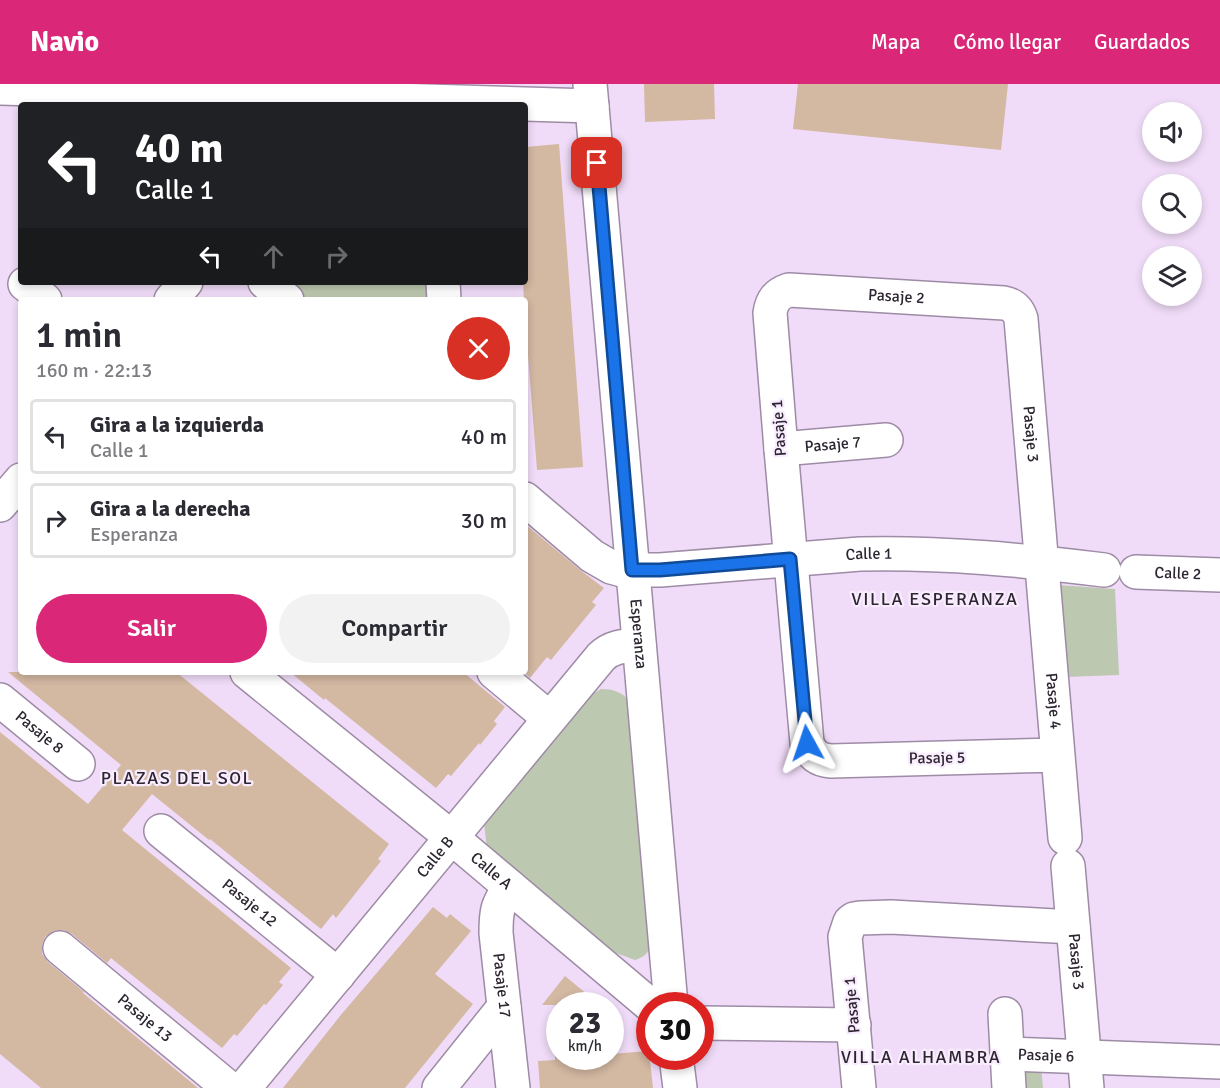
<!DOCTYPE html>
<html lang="es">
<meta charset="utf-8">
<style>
:root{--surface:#fff;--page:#f2f2f3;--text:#2b2b33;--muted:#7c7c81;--line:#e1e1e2;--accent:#db2777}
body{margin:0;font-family:Signika,sans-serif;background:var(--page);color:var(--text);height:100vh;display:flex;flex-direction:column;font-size:22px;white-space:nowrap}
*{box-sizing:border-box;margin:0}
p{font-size:20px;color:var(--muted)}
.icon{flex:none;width:33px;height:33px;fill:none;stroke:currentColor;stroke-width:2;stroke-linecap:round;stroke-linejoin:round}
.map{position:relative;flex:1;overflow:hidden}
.side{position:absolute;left:18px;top:213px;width:510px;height:378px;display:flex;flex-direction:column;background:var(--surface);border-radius:6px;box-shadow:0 3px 9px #0003}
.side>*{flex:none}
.banner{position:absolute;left:18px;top:18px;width:510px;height:183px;border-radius:6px;box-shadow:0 3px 9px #0003;background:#202124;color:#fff;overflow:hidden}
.buttons{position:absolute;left:1142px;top:18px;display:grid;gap:12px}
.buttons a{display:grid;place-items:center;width:60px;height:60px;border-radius:50%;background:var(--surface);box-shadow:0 3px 9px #0003;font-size:30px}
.speed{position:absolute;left:546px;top:908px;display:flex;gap:12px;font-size:30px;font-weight:700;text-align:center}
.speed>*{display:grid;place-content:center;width:78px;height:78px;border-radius:50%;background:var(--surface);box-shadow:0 3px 9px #0003;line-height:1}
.speed small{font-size:15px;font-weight:400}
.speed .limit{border:9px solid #d22;background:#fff;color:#111}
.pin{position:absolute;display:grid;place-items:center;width:51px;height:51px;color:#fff;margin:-26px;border-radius:12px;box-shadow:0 3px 9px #0006}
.me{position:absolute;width:66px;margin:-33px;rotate:355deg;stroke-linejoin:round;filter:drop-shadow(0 0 4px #0008)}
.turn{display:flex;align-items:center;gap:21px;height:126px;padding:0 18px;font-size:27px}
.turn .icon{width:78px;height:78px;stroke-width:2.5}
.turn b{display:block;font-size:42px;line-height:51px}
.lanes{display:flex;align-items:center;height:57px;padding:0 18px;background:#0003;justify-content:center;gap:30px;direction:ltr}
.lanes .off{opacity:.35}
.round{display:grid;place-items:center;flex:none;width:63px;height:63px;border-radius:32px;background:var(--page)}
.headline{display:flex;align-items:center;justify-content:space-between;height:102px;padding:0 18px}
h1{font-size:36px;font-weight:600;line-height:45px}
.cta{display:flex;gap:12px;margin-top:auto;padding:12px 18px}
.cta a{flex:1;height:69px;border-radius:36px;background:var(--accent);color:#fff;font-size:24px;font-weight:600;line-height:69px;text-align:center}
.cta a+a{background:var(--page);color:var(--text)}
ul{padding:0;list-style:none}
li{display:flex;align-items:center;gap:18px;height:75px;margin:0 12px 9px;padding:0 6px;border:3px solid var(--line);border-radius:6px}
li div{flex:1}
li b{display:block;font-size:22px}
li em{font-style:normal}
header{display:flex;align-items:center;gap:36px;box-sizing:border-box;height:84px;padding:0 30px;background:var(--accent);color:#fff}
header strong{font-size:28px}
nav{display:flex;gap:33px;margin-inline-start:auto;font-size:21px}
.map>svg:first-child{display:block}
.green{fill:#bdc8b0}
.building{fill:#d3b8a2}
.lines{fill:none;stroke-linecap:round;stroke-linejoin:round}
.minor-casing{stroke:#9e8ba5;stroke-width:36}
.minor{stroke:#fff;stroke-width:33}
.route-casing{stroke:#114b97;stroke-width:15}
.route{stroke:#1a73e8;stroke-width:10}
.labels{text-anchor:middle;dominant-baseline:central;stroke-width:4.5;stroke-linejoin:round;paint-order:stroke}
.street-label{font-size:16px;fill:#2d2630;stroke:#f8ecfe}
.neighbourhood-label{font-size:18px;letter-spacing:1.5px;fill:#2d2630;stroke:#f8ecfe}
</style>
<header>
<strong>Navio</strong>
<nav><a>Mapa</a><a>Cómo llegar</a><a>Guardados</a></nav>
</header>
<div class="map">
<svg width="1220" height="1004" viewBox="0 0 1220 1004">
<rect width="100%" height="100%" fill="#f0dcf8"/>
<path class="green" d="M 283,198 L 434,198 L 436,216 L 304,216 Z
M 1058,501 L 1115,505 L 1119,591 L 1065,593 Z
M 601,605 C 614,605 621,608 630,617 L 653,859 C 649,868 645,873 635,876 L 616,869 L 487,765 L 484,739 L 592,610 Z
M 1019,981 L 1041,982 L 1043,1004 L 1019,1004 Z"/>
<path class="building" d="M 644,0 L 714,0 L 715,35 L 645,38 Z
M 798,0 L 1008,0 L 1001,66 L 793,45 Z
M 559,60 L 583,383 L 537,386 L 525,233 L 525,216 L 524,216 L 523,198 L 525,198 L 525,63 Z
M 525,440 L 580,486 L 604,504 L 592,518 L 596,521 L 551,576 L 547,573 L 530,594 L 525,589 Z
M 8,588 L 176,588 L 389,760 L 378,775 L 381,777 L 336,834 L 333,830 L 321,845 L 210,755 L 209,756 L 152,710 L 122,746 L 291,884 L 279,898 L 283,901 L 266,921 L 264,920 L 237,952 L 234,950 L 222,964 L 111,874 L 107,879 L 72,850 L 64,846 L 53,847 L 45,853 L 42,860 L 42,870 L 48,878 L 84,908 L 83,909 L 198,1004 L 41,1004 L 0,970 L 0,648 L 88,720 L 121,681 Z
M 290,588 L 463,588 L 505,623 L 494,637 L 497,640 L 480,661 L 479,659 L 451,692 L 448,690 L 436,704 L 325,614 L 324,616 Z
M 433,823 L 447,834 L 450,830 L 471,847 L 435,890 L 473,920 L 405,1004 L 283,1004 L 340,932 Z
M 565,892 L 600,921 L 542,921 Z
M 649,967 L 653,1004 L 540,1004 L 538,977 L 555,976 L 555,972 L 610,972 L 610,970 Z"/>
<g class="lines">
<defs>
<g id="minor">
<path id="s1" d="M 590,0 L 671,921"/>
<path d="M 0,4 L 592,22"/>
<path d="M 265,198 L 287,216"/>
<path d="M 443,198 L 444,216"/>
<path d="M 25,200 L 45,216"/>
<path d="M 171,216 L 186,198"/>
<path id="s2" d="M 781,365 L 886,356"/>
<path id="s3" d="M 525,415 L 592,472 L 611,483 L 622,486 L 660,486 L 860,470 C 942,468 1023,476 1104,486"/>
<path d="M 0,421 L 21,396"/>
<path id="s4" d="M 1136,488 L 1220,491"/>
<path id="s5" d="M 247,588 L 451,753 L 650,921"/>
<path d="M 494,588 L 549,634"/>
<path id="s6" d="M 0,616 L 78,680"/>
<path id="s7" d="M 1058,671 L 831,677 C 818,676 812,671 807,659 L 781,365 L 770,229 C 772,216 777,210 789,206 L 1004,219 C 1013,221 1018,225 1021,235 L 1065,754"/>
<path id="s8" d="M 161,747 L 338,891"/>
<path id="s9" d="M 1068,782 L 1087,1004"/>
<path id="s10" d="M 510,803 C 497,821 496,827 496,849 L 513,1004"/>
<path id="s11" d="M 60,864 L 229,1004"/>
<path d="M 1005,930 L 1009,1004"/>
<path d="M 700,939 L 854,941"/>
<path id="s12" d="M 1007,970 L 1220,978"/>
<path d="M 676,972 L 680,1004"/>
<path id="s13" d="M 244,1004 L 601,573 C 612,562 625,562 639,561"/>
<path d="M 439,1004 L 504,923"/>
<path d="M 859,1004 L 845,853 L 850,838 L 854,835 L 860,834 L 891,833 L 1073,843"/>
</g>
</defs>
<use href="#minor" class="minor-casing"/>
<use href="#minor" class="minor"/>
</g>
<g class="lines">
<defs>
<path id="route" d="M 597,79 L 632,486 L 660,486 L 790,475 L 807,659"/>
</defs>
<use href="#route" class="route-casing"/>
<use href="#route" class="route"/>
</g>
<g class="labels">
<g class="street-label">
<text stroke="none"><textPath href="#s7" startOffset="830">Pasaje 2</textPath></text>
<text transform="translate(779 344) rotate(-94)">Pasaje 1</text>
<text stroke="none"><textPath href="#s7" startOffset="1078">Pasaje 3</textPath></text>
<text stroke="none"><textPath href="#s2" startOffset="52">Pasaje 7</textPath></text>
<text stroke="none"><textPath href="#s3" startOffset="369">Calle 1</textPath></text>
<text stroke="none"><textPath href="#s4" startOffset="42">Calle 2</textPath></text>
<text stroke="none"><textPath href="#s1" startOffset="552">Esperanza</textPath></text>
<text stroke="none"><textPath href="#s7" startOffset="1346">Pasaje 4</textPath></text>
<text stroke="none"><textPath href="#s6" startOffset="51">Pasaje 8</textPath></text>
<text transform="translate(937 674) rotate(-1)">Pasaje 5</text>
<text stroke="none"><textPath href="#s13" startOffset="300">Calle B</textPath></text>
<text stroke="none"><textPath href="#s5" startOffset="315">Calle A</textPath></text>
<text stroke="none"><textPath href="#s8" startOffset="114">Pasaje 12</textPath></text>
<text stroke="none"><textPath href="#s9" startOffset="96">Pasaje 3</textPath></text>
<text stroke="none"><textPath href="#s10" startOffset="102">Pasaje 17</textPath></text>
<text transform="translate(852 921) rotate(-95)">Pasaje 1</text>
<text stroke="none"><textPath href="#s11" startOffset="110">Pasaje 13</textPath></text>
<text stroke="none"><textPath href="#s12" startOffset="39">Pasaje 6</textPath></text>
</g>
<g class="neighbourhood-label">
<text x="935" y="515">VILLA ESPERANZA</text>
<text x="177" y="694">PLAZAS DEL SOL</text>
<text x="921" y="973">VILLA ALHAMBRA</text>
</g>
</g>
</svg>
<div class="buttons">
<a><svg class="icon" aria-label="sound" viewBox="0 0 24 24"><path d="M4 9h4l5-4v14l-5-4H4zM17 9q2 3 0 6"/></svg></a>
<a><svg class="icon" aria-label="search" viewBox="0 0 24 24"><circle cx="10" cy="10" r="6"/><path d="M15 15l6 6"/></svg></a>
<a><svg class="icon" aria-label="layers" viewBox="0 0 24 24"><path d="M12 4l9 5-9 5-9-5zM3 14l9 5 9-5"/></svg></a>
</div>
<div class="speed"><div>23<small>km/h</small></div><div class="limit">30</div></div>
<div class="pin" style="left:597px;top:79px;background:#d93025"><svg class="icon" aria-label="arrive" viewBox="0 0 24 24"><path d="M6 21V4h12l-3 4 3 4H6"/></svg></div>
<svg class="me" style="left:807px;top:659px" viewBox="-20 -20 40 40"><path d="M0-17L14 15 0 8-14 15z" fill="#1a73e8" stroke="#fff" stroke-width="4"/></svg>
<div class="banner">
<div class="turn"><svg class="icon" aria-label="left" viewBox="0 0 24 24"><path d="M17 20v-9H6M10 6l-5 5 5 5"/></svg><div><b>40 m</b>Calle 1</div></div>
<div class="lanes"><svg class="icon" aria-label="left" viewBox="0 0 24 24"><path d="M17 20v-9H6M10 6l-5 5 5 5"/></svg><svg class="icon off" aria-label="ahead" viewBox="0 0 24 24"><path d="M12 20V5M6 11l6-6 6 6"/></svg><svg class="icon off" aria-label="right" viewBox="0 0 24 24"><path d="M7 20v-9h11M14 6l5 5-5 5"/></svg></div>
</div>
<section class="side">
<div class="headline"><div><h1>1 min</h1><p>160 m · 22:13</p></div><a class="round" style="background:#d93025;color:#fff"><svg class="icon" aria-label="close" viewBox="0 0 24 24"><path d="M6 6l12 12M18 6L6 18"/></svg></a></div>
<ul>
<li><svg class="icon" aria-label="left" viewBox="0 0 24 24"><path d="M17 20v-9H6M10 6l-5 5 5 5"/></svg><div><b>Gira a la izquierda</b><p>Calle 1</p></div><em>40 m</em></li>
<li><svg class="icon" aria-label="right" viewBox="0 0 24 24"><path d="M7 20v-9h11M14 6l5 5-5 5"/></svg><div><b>Gira a la derecha</b><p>Esperanza</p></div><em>30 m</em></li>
</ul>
<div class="cta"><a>Salir</a><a>Compartir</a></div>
</section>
</div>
